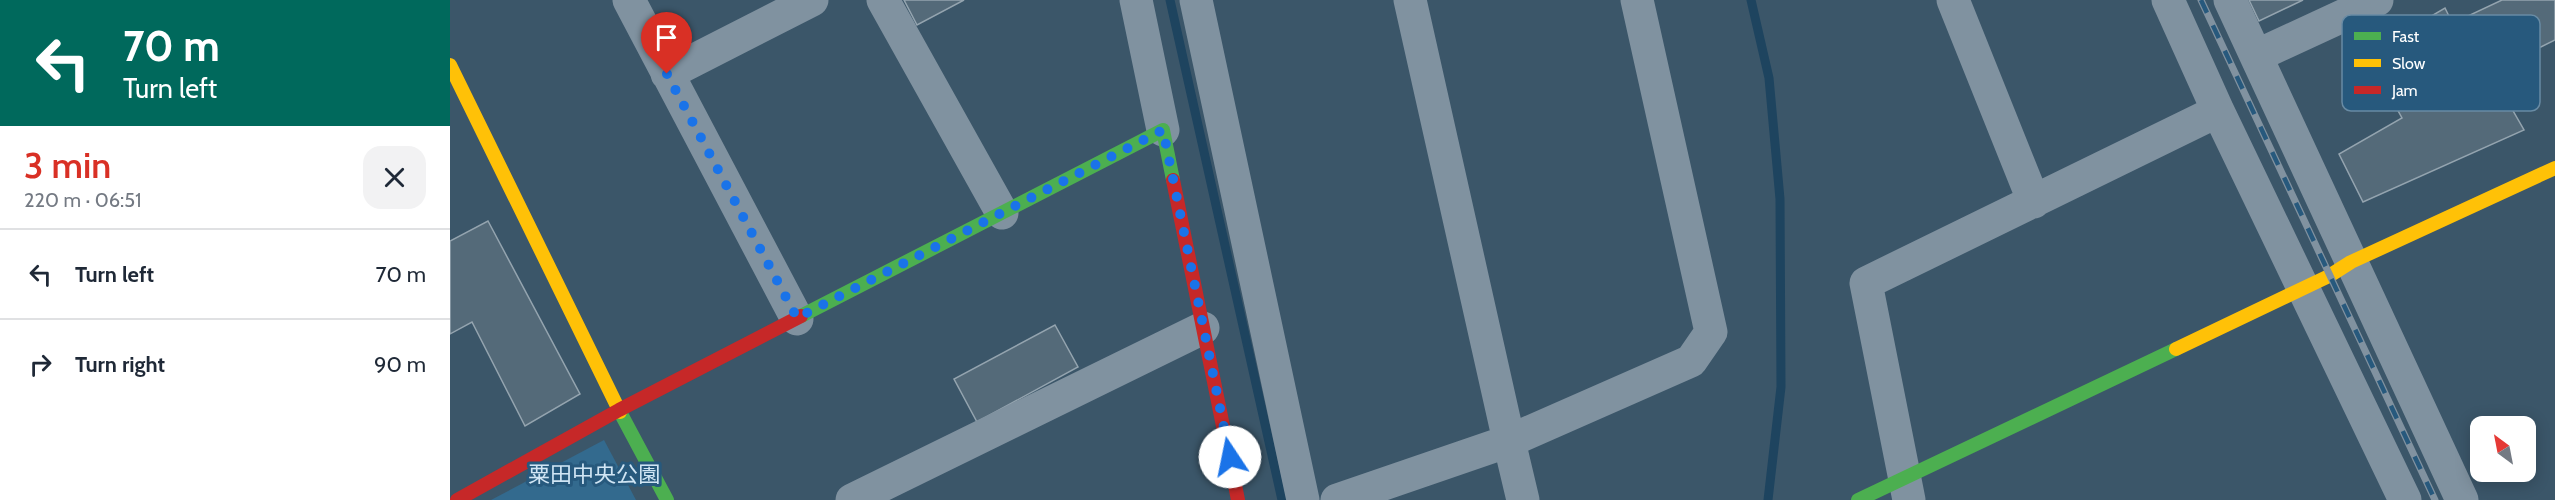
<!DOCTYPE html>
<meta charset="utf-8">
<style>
:root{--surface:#fff;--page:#f2f2f3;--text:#1f2937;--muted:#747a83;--line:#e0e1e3;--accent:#d93025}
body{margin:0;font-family:Cabin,"Noto Sans JP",sans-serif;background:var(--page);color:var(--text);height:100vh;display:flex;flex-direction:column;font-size:22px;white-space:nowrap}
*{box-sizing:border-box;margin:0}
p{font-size:20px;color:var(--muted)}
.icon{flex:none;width:33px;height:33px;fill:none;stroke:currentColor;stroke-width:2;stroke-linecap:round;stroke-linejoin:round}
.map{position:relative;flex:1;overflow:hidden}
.drawer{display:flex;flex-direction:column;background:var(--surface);width:450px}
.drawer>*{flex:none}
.banner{background:#00695c;color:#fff;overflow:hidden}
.needle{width:39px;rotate:328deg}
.fabs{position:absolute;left:2020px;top:416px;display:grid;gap:12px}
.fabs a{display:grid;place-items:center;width:66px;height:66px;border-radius:12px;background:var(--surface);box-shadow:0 3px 15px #0003;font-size:30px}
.pin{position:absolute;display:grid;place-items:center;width:51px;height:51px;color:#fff;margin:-62px -26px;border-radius:50% 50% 50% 0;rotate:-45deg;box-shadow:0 0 6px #0007}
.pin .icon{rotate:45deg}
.me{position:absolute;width:66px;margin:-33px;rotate:349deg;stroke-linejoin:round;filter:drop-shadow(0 0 4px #0008)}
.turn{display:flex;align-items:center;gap:21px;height:126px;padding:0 24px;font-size:27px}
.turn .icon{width:78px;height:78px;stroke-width:2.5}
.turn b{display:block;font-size:42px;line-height:51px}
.round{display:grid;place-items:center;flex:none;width:63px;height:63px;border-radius:18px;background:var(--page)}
.head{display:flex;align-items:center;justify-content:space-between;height:102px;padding:0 24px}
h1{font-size:36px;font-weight:600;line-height:45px;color:var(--accent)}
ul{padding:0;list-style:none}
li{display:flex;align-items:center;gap:18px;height:90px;padding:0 24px;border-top:2px solid var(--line)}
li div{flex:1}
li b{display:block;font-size:22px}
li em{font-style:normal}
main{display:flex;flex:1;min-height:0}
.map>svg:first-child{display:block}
.green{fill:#336a8e}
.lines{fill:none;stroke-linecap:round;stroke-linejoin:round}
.stream{stroke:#1e445f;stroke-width:9}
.building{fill:#546a79;stroke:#94a4af;stroke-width:1.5}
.street{stroke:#8092a0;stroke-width:33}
.fast{stroke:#4caf50;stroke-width:14}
.slow{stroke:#ffc107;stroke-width:14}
.jam{stroke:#c62828;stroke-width:14}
.rail-casing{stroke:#8192a0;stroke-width:7}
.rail{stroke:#27597d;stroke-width:4.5;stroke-dasharray:14;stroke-linecap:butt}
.route{stroke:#1a73e8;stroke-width:10;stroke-dasharray:0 18}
.labels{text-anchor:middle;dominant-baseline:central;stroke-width:6;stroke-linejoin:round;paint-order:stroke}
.park-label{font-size:22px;fill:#d0e5f4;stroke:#27597d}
.key{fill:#27597d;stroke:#688ba4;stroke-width:1.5}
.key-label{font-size:16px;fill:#fff}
</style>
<main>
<section class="drawer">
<div class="banner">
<div class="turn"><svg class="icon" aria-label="left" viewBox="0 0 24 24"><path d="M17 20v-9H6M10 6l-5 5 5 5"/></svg><div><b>70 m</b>Turn left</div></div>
</div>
<div class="head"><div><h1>3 min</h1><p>220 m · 06:51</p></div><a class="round"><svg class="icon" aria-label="close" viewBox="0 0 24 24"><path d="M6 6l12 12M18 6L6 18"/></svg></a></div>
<ul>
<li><svg class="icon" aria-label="left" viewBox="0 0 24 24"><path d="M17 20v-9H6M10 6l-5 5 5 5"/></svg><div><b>Turn left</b></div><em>70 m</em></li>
<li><svg class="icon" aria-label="right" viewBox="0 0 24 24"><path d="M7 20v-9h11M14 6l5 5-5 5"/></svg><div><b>Turn right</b></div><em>90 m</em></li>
</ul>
</section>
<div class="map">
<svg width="2105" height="500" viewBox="0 0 2105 500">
<rect width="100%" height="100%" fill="#3b5669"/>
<path class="green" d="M 154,440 L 186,500 L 41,500 Z"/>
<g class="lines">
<path class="stream" d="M 720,0 L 832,500
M 1301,0 L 1319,78 L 1330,199 L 1331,387 L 1318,500"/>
</g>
<path class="building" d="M 454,0 L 514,0 L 467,25 Z
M 1799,0 L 1853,0 L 1809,21 Z
M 2105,0 L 2105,40 L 2029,77 L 2022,64 L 2025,63 L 2005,22 L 2052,0 Z
M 1995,8 L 2032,84 L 2047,83 L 2074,130 L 1913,202 L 1889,154 L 1952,118 L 1941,98 L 1969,84 L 1947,36 Z
M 38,221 L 130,394 L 75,426 L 22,322 L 0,334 L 0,241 Z
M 605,325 L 628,367 L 527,422 L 504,379 Z"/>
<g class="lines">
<path class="street" d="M 179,0 L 347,319
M 433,0 L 552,213
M 686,0 L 713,130
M 746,0 L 853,500
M 1503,0 L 1584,202
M 1718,0 L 1768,111 L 1955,500
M 1780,0 L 2012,500
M 1806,56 L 1927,0
M 217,74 L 362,0
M 402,500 L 753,328
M 887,500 L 1059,441 L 960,0
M 1073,500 L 1059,441 L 1241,361 L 1261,332 L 1187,0
M 1459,500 L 1416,283 L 1768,111"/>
<path class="fast" d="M 351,316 L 713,130 L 723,180
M 170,412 L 217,500
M 1408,500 L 1726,349"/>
<path class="slow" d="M 0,65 L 170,412
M 1726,349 L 1879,276 L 1901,262 L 2105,168"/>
<path class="jam" d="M 723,180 L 788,500
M 7,500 L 169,410 L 351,316"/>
<defs>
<path id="rail" d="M 1751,0 L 1985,500"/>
</defs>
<use href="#rail" class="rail-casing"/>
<use href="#rail" class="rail"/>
</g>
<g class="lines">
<path class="route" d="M 217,74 L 347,318 L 713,130 L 780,457"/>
</g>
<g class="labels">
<g class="park-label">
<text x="144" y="474">粟田中央公園</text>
</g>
</g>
<rect x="1892" y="15" width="198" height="96" rx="9" class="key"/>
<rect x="1904" y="32" width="27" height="8" fill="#4caf50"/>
<rect x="1904" y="59" width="27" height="8" fill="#ffc107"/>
<rect x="1904" y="86" width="27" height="8" fill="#c62828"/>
<g class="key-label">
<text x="1942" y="42">Fast</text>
<text x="1942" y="69">Slow</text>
<text x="1942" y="96">Jam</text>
</g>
</svg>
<div class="fabs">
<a><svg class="needle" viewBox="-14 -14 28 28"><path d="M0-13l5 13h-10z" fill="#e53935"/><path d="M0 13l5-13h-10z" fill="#747a83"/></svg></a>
</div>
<div class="pin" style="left:217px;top:74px;background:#d93025"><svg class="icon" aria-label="arrive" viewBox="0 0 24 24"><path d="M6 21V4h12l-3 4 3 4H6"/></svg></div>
<svg class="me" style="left:780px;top:457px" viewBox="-20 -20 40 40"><circle r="19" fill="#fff"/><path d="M0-13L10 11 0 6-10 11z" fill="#1a73e8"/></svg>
</div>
</main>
